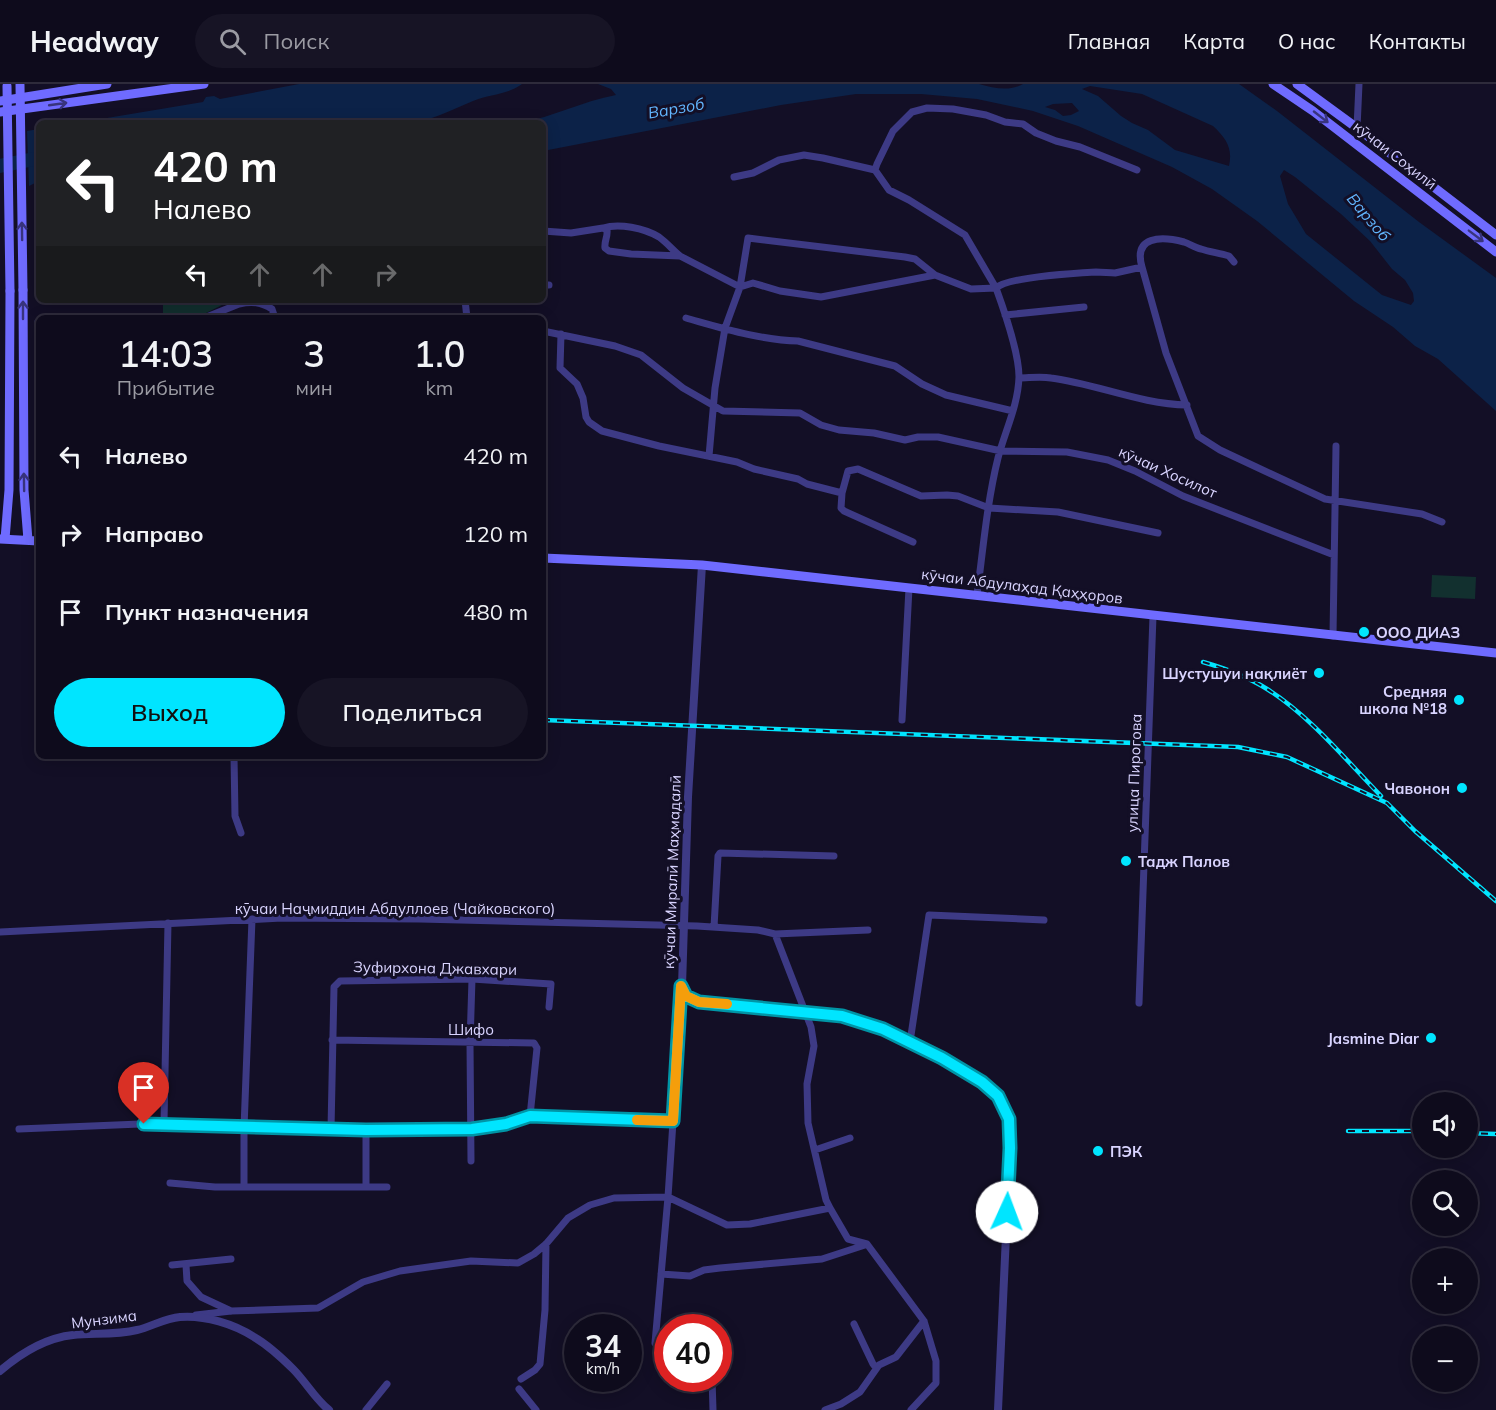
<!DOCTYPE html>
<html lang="ru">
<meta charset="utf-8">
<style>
:root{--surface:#0e0b1c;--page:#171425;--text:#f1f3f6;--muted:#9b9ba3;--line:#2e2b3b;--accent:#00e5ff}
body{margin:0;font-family:Mulish,sans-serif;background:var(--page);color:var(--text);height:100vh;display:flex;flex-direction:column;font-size:22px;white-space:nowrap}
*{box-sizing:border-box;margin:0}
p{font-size:20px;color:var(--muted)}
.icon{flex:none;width:33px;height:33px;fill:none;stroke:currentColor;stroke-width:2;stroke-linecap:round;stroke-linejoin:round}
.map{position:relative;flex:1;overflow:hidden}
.drawer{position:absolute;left:36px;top:231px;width:510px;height:444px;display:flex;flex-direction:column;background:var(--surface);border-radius:9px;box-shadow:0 3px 15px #0003,0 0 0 2px var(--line)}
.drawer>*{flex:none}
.guide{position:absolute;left:36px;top:36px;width:510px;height:183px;border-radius:9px;box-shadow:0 3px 15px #0003,0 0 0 2px var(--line);background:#202124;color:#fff;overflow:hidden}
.buttons{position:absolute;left:1412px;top:1008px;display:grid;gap:12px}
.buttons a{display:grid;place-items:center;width:66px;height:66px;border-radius:50%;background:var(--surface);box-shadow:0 3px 15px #0003,0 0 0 2px var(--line);font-size:30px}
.speed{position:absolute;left:564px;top:1230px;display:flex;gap:12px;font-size:30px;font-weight:700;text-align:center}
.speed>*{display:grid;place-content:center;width:78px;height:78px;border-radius:50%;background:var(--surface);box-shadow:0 3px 15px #0003,0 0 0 2px var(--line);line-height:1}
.speed small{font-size:15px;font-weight:400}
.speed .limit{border:9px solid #d22;background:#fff;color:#111}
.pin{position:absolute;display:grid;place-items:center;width:51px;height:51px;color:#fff;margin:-62px -26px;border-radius:50% 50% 50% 0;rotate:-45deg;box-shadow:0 0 6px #0007}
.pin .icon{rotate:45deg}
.me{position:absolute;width:66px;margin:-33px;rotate:2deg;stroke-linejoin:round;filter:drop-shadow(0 0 4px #0008)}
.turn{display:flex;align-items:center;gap:21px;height:126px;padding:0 18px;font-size:27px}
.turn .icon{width:78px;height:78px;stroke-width:2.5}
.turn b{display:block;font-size:42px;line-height:51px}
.lanes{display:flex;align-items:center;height:57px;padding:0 18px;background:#0003;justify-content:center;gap:30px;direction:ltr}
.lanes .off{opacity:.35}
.eta{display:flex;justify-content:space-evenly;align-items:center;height:102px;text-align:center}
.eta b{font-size:36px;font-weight:600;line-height:42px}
.action{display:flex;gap:12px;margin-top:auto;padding:12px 18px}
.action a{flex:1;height:69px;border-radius:36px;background:var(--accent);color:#111;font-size:24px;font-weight:600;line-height:69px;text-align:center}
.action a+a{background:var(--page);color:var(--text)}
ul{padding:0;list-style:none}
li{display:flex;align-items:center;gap:18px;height:78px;padding:0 18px}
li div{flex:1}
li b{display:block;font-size:22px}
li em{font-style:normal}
header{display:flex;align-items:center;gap:36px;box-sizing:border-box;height:84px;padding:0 30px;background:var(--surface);border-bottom:2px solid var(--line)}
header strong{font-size:28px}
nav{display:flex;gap:33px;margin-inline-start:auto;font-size:21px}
.search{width:420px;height:54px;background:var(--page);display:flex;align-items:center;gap:15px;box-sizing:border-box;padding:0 21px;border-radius:33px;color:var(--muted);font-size:22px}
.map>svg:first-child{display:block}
.green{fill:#12302f}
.water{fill:#0c2248;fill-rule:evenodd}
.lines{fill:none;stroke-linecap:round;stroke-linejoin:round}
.river{stroke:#0c2248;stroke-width:14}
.minor{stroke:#3d3a85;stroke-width:7}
.tertiary{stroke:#3d3a85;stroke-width:8}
.secondary{stroke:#6f6bff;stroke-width:9}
.rail-casing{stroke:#00e5ff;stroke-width:4.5}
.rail{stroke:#130f26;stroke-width:2;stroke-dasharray:7;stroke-linecap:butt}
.secondary-bridge{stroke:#6f6bff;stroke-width:9}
.oneway{stroke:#38347d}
.route-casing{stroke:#0095a6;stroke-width:15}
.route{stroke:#00e5ff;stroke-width:10}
.slow{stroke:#f59e0b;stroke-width:10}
.poi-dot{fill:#00e5ff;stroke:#130f26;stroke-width:2}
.labels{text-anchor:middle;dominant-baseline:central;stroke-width:6;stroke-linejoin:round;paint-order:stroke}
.street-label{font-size:15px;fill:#d9d4ff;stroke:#130f26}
.poi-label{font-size:15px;font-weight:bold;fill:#d9d4ff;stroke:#130f26;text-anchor:end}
.water-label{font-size:16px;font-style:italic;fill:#62b6ff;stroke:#130f26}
</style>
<header>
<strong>Headway</strong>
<div class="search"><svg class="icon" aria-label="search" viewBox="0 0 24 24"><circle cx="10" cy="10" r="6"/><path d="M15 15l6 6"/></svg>Поиск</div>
<nav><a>Главная</a><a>Карта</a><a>О нас</a><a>Контакты</a></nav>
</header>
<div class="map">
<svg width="1496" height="1326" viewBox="0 0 1496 1326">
<rect width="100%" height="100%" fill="#130f26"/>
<path class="green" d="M 163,216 L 227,216 L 226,219 L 196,234 L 163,234 Z
M 1432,491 L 1476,493 L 1475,515 L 1431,513 Z"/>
<path class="water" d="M 299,0 L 522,0 C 507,11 490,10 473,17 C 458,23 444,30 429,35 L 446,39 L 77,39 L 203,18 L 206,13 L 214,12 L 220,15 Z
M 598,0 L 979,0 C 994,4 1009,8 1023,0 L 1239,0 L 1277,27 L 1419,138 L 1496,194 L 1496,327 L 1438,275 L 1415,262 L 1393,243 L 1354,217 L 1257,137 L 1212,105 L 1172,83 L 1078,42 L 1033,27 L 977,15 L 921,10 L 856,10 L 781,21 L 543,67 L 543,39 L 520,39 C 553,33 583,17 616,11 L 611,5 ZM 1090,2 L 1142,10 L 1213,42 C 1226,54 1233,64 1229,82 L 1175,66 L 1148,46 L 1132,39 L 1121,32 L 1098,12 L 1082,5 ZM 1072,19 L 1079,27 L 1071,31 L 1063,32 L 1055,26 L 1045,23 L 1053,20 ZM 1284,86 L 1295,93 L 1341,130 L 1370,157 L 1392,185 L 1405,196 L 1413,209 L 1414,217 L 1411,221 L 1382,211 L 1306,150 L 1288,120 L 1280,92 Z
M 39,45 L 39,97 L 29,102 L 27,47 Z"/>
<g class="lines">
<path class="river" d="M 0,82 L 39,74"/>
<path class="minor" d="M 1357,44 L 1359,0
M 875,86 L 877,80 L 893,47 L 912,28 L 927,24 L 953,25 L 986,31 L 1005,38 L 1023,40 L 1036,49 L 1056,57 L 1080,63 L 1137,86
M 734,93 L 753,89 L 779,76 L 804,71 L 823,74 L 875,86 L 889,106 L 909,116 L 965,151 L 996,204 C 1008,193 1078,189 1096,188 C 1103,188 1109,189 1115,189 C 1124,187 1133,185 1142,183 C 1133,152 1161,152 1184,158 C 1190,160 1195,164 1201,165 C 1210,168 1219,169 1229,172 L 1234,178
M 603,144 C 619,139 644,144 659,153 C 666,158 673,166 680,172
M 543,147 L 571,149 L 603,144 L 607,146 C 608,153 604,157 605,164 L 609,167 L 631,170 L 680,172 L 740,203 L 753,199 L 780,207 L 821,213 L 935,191
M 1142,183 L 1166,269 L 1198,352 L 1220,366 L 1325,415 L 1422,430 L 1442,438
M 543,201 L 549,201
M 465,216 L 467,234
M 239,220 C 252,217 261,218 272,225 L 275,234
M 1005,231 L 1084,223
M 204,234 L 239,220 L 240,219
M 686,234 C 722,244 760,256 798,257 L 895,282 L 922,300 L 946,311 L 1013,327
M 38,238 L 39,250
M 543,247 L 615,262 L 641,271 L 683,304 L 723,327 L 800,329 L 821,341 L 839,346 L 874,349 L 905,356 L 918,353 L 938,353 L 1001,367 L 1067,368 L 1108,376 L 1135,387 L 1183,412 L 1334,471
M 561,250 L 560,284 L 577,300 L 583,314 L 586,333 L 589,338 L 602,347 L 659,362 L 737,378 L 754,385 L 798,395 L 807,400 L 842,409 L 841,424 L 844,427 L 913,458
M 1019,294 C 1029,294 1040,292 1051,294 C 1097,300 1140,320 1187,321
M 709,372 L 715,304 L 725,244 L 740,203 L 748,154 L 905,173 L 915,175 L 935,191 L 971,205 L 996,204 C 1004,226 1019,271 1019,293 C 1018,322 1005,347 998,374 C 987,418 983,466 977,511
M 842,409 L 848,387 L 858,385 L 921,412 L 947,411 L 958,412 L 989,424 L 1058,428 L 1158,449
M 1333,552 L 1336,362
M 902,636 L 909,504
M 234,672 L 235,732 L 241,749
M 714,843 L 718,772 L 720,769 L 834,772
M 0,848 L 282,834 L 420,835 L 697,842 L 758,846 L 775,850 L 811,943 L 814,962 L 807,1000 L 808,1039 L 826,1116 L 830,1124
M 775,850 L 868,846
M 682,902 L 668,1113 L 727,1141 L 750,1140 L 830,1124 L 848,1155 L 867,1160 L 924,1237 L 936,1277 L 936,1299 L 911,1326
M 1139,919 L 1153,532
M 332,956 L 534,959 L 537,964 L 530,1032
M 910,958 L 929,831 L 1044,836
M 164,1039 L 168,839
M 19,1045 L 164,1039 L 331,1045 L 472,1045 L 506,1040 L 530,1032 L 673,1037
M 331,1045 L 334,903 L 340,897 L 472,895 L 551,900 L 549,923
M 815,1066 L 850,1054
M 471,1077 L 470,959 L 472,895
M 170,1099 L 215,1103 L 387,1103
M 244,1102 L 244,1044 L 252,835
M 366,1102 L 366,1046
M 172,1181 L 231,1175
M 186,1181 L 187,1197 L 201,1213 L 231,1227
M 661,1190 L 690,1192 L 704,1186 L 720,1184 L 822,1175 L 865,1161
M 196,1231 L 231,1227 L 318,1224 L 363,1198 L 400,1187 L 471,1177 L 518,1179 L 534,1170 L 546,1160 L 568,1134 L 590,1121 L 614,1114 L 668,1113 L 655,1259 L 668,1261
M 854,1240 L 873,1280 L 876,1284
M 712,1294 L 713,1326
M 521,1295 L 535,1286 L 540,1280 L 545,1226 L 546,1160
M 519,1305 L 536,1326
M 366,1326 L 387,1300
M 825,1326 L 841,1320 L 860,1308 L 879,1281 L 896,1273 L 924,1237"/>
<path class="tertiary" d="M 702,481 L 688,713 L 682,902 L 686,912 L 698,918 L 842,932 L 883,945 L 942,974 L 982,998 L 998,1012 L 1009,1035 L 1010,1064 L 998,1326
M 0,1287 C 21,1269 45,1254 73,1251 C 94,1249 116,1251 137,1246 C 151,1243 165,1234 180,1233 C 205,1231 234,1240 254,1253 C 268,1261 282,1274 293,1285 C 306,1298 315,1315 329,1326"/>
<path class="secondary" d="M 1273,0 L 1313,27 L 1496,168
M 1297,0 L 1357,44 L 1496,151
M 0,17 L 107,0
M 0,28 L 204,0
M 23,206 L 24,406 L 28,456
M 0,455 L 39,457
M 5,455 L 9,406 L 10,207
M 543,474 L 702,481 L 1496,569"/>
<defs>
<path id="rail" d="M 1203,578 C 1224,584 1248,593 1267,605 C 1310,632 1345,675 1381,712
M 543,636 L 1238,663 L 1287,673 L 1387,719 L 1415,747 L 1496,817
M 1348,1047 L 1422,1047
M 1467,1049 L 1496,1050"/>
</defs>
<use href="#rail" class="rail-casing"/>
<use href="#rail" class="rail"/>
<path class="secondary-bridge" d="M 20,1 L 23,206
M 7,2 L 10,207"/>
</g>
<defs><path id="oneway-shaft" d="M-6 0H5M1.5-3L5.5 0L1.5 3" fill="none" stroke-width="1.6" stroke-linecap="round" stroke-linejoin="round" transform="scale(1.5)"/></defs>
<g class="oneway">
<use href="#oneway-shaft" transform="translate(58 20) rotate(-8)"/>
<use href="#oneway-shaft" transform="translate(1321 33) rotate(38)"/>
<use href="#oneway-shaft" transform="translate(22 147) rotate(-91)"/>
<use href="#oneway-shaft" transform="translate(1476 152) rotate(37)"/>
<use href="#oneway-shaft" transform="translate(23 226) rotate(-90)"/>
<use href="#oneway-shaft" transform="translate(24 398) rotate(-91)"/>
</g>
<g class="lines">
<defs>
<path id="route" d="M 144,1040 L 366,1046 L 472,1045 L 506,1040 L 530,1032 L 673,1037 L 681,902 L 686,912 L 699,918 L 842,932 L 883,945 L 942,974 L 982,998 L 998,1012 L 1009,1035 L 1010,1064 L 1007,1128"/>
</defs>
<use href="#route" class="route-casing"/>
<use href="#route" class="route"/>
<path class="slow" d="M 637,1036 L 673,1037 L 681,902 L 686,912 L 699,918 L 727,920"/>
</g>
<g class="poi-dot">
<circle cx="1364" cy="548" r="6"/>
<circle cx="1319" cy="589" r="6"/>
<circle cx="1459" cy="616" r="6"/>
<circle cx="1462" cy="704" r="6"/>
<circle cx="1126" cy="777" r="6"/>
<circle cx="1431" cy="954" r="6"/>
<circle cx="1098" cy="1067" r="6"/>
</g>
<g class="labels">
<g class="street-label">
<text transform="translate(1395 71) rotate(38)">кӯчаи Соҳилӣ</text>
<text transform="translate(1168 388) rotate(24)">кӯчаи Хосилот</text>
<text transform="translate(1022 502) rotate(7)">кӯчаи Абдулаҳад Қаҳҳоров</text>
<text transform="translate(1134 689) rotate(-88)">улица Пирогова</text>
<text transform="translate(672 788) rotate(-88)">кӯчаи Миралӣ Маҳмадалӣ</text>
<text x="395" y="824">кӯчаи Наҷмиддин Абдуллоев (Чайковского)</text>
<text transform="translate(435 884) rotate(1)">Зуфирхона Джавхари</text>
<text x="471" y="945">Шифо</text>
<text transform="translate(104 1235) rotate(-7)">Мунзима</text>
</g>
<g class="poi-label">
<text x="1376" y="548" text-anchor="start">ООО ДИАЗ</text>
<text x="1307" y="589">Шустушуи нақлиёт</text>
<text x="1447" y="607">Средняя<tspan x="1447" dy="17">школа №18</tspan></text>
<text x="1450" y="704">Чавонон</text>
<text x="1138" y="777" text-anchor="start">Тадж Палов</text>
<text x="1419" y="954">Jasmine Diar</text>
<text x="1110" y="1067" text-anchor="start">ПЭК</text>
</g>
<g class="water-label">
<text transform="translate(676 24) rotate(-10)">Варзоб</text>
<text transform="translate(1369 133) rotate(50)">Варзоб</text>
</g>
</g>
</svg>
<div class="buttons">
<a><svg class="icon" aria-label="sound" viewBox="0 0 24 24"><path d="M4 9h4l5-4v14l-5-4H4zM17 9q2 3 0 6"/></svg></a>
<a><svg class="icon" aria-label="search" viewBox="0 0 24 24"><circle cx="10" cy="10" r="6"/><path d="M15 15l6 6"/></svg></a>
<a>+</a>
<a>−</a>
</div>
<div class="speed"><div>34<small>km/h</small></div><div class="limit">40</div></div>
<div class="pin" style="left:144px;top:1040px;background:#d93025"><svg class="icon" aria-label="arrive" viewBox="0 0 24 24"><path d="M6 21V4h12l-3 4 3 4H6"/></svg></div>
<svg class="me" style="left:1007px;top:1128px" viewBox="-20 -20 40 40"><circle r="19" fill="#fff"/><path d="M0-13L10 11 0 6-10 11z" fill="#00e5ff"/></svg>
<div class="guide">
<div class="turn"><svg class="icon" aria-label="left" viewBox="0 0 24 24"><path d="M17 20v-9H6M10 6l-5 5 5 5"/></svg><div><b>420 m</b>Налево</div></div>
<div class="lanes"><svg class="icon" aria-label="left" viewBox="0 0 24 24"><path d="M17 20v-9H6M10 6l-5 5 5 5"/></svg><svg class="icon off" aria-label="ahead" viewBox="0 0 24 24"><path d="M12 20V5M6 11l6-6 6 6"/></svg><svg class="icon off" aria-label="ahead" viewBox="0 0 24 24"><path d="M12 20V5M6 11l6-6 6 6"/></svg><svg class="icon off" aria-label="right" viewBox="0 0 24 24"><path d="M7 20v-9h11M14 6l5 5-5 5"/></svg></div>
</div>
<section class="drawer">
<div class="eta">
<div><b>14:03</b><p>Прибытие</p></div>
<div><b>3</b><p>мин</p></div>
<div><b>1.0</b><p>km</p></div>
</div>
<ul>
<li><svg class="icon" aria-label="left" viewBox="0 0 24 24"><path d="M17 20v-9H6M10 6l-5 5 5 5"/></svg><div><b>Налево</b></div><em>420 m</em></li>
<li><svg class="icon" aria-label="right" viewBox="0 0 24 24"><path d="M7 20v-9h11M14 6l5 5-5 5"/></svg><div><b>Направо</b></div><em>120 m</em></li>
<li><svg class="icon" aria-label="arrive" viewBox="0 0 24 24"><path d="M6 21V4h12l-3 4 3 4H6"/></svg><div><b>Пункт назначения</b></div><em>480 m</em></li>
</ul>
<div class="action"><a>Выход</a><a>Поделиться</a></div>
</section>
</div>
